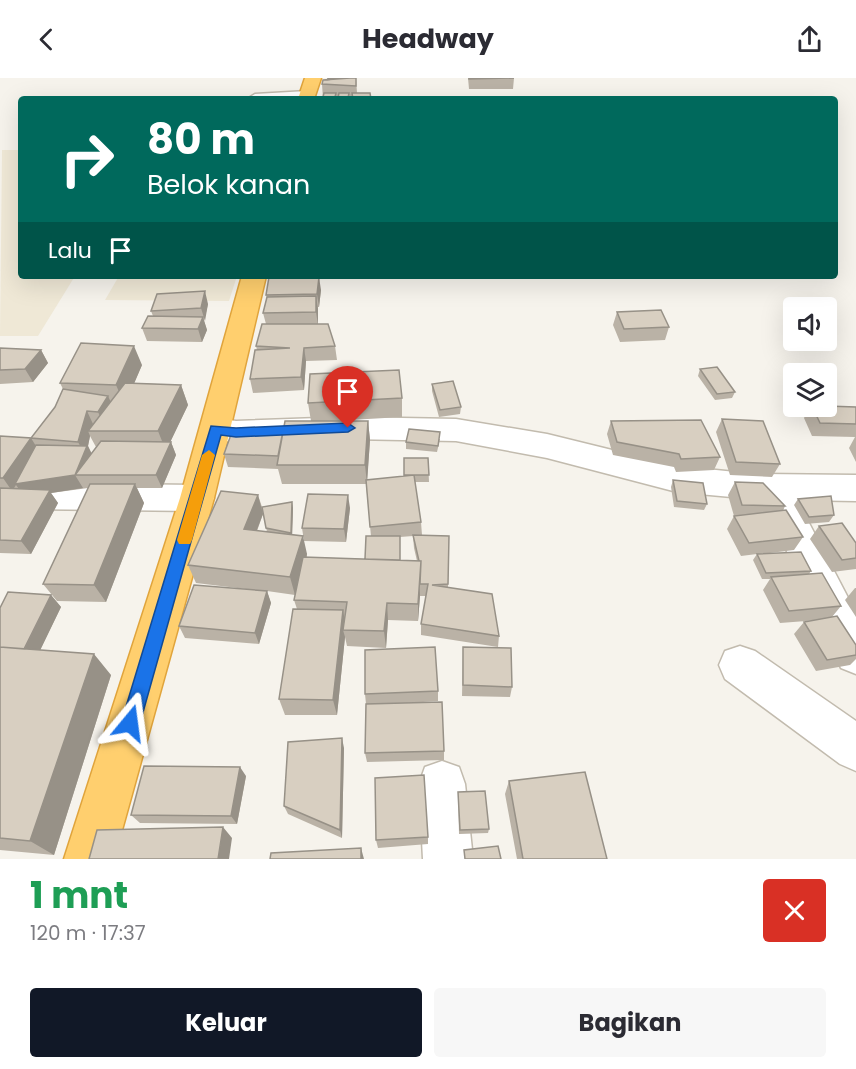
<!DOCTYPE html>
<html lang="id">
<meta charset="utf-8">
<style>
:root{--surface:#fff;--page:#f7f7f7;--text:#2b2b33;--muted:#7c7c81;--accent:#111827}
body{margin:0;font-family:Poppins,sans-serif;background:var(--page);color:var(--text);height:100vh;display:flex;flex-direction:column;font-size:22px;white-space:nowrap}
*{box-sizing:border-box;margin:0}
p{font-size:20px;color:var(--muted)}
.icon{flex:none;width:33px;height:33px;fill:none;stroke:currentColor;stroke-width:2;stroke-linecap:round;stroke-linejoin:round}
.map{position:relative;height:781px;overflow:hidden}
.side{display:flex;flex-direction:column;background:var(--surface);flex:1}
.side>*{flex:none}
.top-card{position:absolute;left:18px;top:18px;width:820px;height:183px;border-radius:6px;box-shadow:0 6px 24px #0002;background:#00695c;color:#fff;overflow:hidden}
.tools{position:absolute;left:783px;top:219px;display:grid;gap:12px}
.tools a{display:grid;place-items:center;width:54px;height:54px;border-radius:6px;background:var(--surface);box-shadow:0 6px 24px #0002;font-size:30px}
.pin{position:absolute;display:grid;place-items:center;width:51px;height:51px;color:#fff;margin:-62px -26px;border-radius:50% 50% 50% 0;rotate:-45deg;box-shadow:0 0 6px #0007}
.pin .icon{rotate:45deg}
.me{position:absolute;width:66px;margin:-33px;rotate:16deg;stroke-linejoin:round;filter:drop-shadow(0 0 4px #0008)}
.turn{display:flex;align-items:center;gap:21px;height:126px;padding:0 30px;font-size:27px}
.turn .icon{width:78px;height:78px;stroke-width:2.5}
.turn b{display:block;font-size:42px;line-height:51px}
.then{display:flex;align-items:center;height:57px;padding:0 30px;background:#0003;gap:12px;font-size:22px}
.round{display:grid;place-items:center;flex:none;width:63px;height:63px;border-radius:6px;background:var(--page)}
.summary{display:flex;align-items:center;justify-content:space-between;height:102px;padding:0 30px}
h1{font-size:36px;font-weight:700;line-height:45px;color:#1e9e55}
.action{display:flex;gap:12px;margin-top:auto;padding:12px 30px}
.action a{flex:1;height:69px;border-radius:6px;background:var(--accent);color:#fff;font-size:24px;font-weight:700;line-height:69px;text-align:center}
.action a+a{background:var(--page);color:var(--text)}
header{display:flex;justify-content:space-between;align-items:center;height:78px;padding:0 30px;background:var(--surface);font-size:27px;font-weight:700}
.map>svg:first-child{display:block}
.education{fill:#efe8d6}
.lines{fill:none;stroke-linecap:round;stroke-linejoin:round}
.minor-casing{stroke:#c2bbae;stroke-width:3}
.highway-casing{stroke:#e0a43c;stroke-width:3}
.minor{fill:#fff;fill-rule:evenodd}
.highway{fill:#ffcf6e;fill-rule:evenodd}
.wall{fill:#bab2a6;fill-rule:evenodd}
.shaded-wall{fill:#979187}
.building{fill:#d8cfc1;stroke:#979187;stroke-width:1.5}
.route{fill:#1a73e8;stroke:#114b97;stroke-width:1.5}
.slow{fill:#f59e0b}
</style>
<header><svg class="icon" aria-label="back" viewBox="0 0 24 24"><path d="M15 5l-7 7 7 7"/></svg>Headway<svg class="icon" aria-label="share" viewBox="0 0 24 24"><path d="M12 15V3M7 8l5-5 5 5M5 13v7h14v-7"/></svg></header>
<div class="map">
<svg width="856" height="781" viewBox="0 0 856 781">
<rect width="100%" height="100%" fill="#f6f3ec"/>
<path class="education" d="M 2,72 L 21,72 L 21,198 L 75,198 L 38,258 L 0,258 Z
M 119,198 L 237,198 L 229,223 L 105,222 Z"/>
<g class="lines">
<defs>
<path id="minor" d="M 307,13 L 313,14 L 315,18 L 313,21 L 247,21 L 255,16 Z
M 348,339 L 456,341 L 547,356 L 677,388 L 755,396 L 856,397 L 856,423 L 797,422 L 856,535 L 856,596 L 841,590 L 764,424 L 765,422 L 677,414 L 547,380 L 456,363 L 348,361 L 236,365 L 205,359 L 200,351 L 205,343 L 216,340 L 236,343 Z
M 24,405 L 197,407 L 209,411 L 214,420 L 209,429 L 197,433 L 24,431 L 12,427 L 7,418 L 12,409 Z
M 740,568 L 755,573 L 856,643 L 856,693 L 840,686 L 725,601 L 719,587 L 725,573 Z
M 442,683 L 459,689 L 465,706 L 473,781 L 423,781 L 419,706 L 425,689 Z"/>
<path id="highway" d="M 305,0 L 321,0 L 314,21 L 298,21 Z
M 242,198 L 266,198 L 214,420 L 114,781 L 64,781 L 180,420 Z"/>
</defs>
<use href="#minor" class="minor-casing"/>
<use href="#highway" class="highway-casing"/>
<use href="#minor" class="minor"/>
<use href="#highway" class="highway"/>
</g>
<path class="wall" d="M 328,0 L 356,0 L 357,15 L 352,19 L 350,18 L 350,21 L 338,21 L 338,18 L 336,18 L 336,21 L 323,21 L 322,6 L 328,2 Z
M 468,0 L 514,0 L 513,11 L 469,11 Z
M 321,212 L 319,229 L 318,229 L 318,246 L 335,268 L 337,282 L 306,283 L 304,312 L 253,315 L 250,301 L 257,272 L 256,268 L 266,246 L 263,235 L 267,220 L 266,217 Z
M 208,226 L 204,243 L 207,252 L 202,264 L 147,263 L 142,250 L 153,238 L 151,233 Z
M 617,234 L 669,249 L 665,262 L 620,264 L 613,247 Z
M 0,270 L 41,272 L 48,285 L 33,304 L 0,306 Z
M 142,287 L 134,305 L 181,307 L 188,327 L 170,364 L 171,364 L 176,377 L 162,410 L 137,410 L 144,425 L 106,524 L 57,523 L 43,506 L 88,410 L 51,415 L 58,425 L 31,476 L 0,475 L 0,358 L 31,360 L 36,368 L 31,360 L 55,329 L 63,311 L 60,305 ZM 90,358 L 96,369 L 92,376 L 88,368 Z
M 700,291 L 735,314 L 732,320 L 715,322 L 698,298 Z
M 432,306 L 461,329 L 460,336 L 439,339 L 432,313 Z
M 402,320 L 402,339 L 333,343 L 368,343 L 370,362 L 367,402 L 404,398 L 428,380 L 429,404 L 415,404 L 421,444 L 422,457 L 449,458 L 448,509 L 499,558 L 498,569 L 421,557 L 421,546 L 426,518 L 420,518 L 418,543 L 388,542 L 386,570 L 347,568 L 345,559 L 337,637 L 285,637 L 279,621 L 297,531 L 294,522 L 295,517 L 267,513 L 271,525 L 259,566 L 185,560 L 179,548 L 254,512 L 196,505 L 188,487 L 258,417 L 262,429 L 292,424 L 293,430 L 292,457 L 307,476 L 307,479 L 365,481 L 371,458 L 366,406 L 282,406 L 278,391 L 228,389 L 224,376 L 283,353 L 311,343 L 308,325 ZM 263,436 L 267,454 L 257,453 ZM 413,458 L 414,470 L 417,483 L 400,482 L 400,459 Z
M 810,328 L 856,329 L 856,384 L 849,370 L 855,359 L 812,358 L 804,340 Z
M 722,341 L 780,386 L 772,399 L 730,397 L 716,354 Z
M 611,343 L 720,379 L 714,392 L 676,394 L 674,389 L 613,377 L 607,356 Z
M 440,361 L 437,374 L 406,371 L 406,364 Z
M 673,402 L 707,426 L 704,432 L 674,429 L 671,409 Z
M 735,404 L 785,428 L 783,433 L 803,459 L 794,472 L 761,476 L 811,493 L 809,496 L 841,528 L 832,539 L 856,567 L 856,581 L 850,587 L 816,593 L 794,556 L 804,544 L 819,542 L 780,545 L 763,512 L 770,501 L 762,501 L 753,482 L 757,476 L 741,478 L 727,451 L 734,438 L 728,417 Z
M 798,421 L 834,437 L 829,444 L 805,446 L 794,427 Z
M 350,430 L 346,464 L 304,463 L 302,450 Z
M 819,448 L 856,465 L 856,491 L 832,494 L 810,461 Z
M 855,510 L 856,510 L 856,539 L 845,522 Z
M 51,517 L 61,529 L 40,572 L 111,597 L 54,777 L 0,772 L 0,530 Z
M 463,569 L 512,609 L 510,619 L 462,618 Z
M 438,613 L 438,623 L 393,626 L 444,673 L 444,682 L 367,684 L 365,675 L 366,626 L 365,616 Z
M 344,670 L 342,760 L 288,736 L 284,728 Z
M 246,698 L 237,746 L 140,745 L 131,737 Z
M 509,703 L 607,781 L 517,781 L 505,716 Z
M 458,714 L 489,751 L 488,755 L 459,756 Z
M 428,759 L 428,766 L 378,770 L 376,762 Z"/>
<path class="shaded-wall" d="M 319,199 L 321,212 L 319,229 L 317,216 Z
M 205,213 L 208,226 L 205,243 L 201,230 Z
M 316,218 L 318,231 L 318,247 L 316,234 Z
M 203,239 L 207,252 L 202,264 L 198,251 Z
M 134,268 L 142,287 L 125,327 L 116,307 Z
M 304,270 L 306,283 L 304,312 L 301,299 Z
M 41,272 L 48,285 L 33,304 L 25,291 Z
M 181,307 L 188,327 L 166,373 L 158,353 Z
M 108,318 L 114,331 L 105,348 L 98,334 Z
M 87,333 L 93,346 L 88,353 L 90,358 L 88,368 L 94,381 L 75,397 L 84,375 L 78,364 Z
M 368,343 L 370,362 L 367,406 L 365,387 Z
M 31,360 L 39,373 L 75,397 L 83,410 L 51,415 L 58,425 L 31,476 L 21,463 L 24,418 L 16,407 L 12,413 L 3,400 Z
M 171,364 L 176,377 L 162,410 L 156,397 Z
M 135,406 L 144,425 L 106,524 L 94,507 Z
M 258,417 L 263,436 L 250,470 L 244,451 Z
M 348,417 L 350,430 L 346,464 L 344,451 Z
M 292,424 L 293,430 L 292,461 L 291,455 Z
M 303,458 L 307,476 L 295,517 L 290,499 Z
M 420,506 L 420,518 L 418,543 L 418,526 Z
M 267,513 L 271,525 L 259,566 L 255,555 Z
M 51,517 L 61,529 L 35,583 L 24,572 Z
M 387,525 L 388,542 L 386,570 L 384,553 Z
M 343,532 L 346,549 L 343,552 L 345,559 L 337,637 L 333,622 Z
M 94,576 L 111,597 L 54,777 L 30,763 Z
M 342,660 L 344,670 L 342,760 L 340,752 Z
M 240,689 L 246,698 L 237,746 L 231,738 Z
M 223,749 L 232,760 L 229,781 L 218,781 Z
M 361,770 L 364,781 L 361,781 Z"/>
<path class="building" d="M 328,0 L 341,0 L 328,2 Z
M 350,0 L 356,0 L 356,8 L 322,6 L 323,2 Z
M 469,0 L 514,0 L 469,1 Z
M 324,15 L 336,15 L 335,19 L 323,19 Z
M 339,15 L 349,15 L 348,20 L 338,20 Z
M 352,15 L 370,15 L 371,21 L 353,21 Z
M 269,199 L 319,199 L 317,216 L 266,217 Z
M 205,213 L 201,230 L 151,233 L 157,216 Z
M 316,218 L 316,234 L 263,235 L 267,219 Z
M 661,232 L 669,249 L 624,251 L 617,234 Z
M 148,238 L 203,239 L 198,251 L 142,250 Z
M 262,246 L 328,246 L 335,268 L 304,270 L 301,299 L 250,301 L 255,272 L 290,270 L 256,268 Z
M 81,265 L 134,268 L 116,307 L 60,305 Z
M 0,270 L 41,272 L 25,291 L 0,292 Z
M 717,289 L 735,314 L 717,316 L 700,291 Z
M 399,292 L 402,320 L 308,325 L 310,296 Z
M 453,303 L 461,329 L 440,332 L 432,306 Z
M 125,305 L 181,307 L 158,353 L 88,353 Z
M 63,311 L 108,318 L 98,334 L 87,333 L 78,364 L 31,360 L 55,329 Z
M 812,328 L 826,328 L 856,329 L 856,346 L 820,345 Z
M 722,341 L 763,343 L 780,386 L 736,384 Z
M 701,342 L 720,379 L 681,381 L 679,376 L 617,364 L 611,343 Z
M 285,343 L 368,343 L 365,387 L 277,387 Z
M 233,351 L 283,353 L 278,378 L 224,376 Z
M 409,351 L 440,354 L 438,368 L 406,364 Z
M 0,358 L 31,360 L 3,400 L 0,400 Z
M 101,363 L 171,364 L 156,397 L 75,397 Z
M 36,367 L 87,368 L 75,397 L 15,406 Z
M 404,380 L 428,380 L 429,397 L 404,397 Z
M 414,397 L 421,444 L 370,449 L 366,402 Z
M 673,402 L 703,405 L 707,426 L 677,423 Z
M 735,404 L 763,405 L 785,428 L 742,427 Z
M 90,406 L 135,406 L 94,507 L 43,506 Z
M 0,410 L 50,412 L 21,463 L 0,462 Z
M 221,413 L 258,417 L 244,451 L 303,458 L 290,499 L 188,487 Z
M 308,416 L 348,417 L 344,451 L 302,450 Z
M 831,418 L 834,437 L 809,439 L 798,421 Z
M 292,424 L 291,455 L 266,450 L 262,429 Z
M 786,432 L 803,459 L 749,465 L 734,438 Z
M 842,445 L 856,465 L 856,480 L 842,482 L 819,448 Z
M 413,457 L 449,458 L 448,506 L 432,507 L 492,516 L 499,558 L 421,546 L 428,506 L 420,506 L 421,483 L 419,483 Z
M 366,458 L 400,458 L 400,482 L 365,481 Z
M 801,474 L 811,493 L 766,495 L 757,476 Z
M 303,479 L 421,483 L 418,526 L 387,525 L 384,553 L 343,552 L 347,524 L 294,522 Z
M 822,495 L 841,528 L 789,533 L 771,499 Z
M 194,507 L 267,513 L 255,555 L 179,548 Z
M 8,514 L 51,517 L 24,571 L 0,569 L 0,530 Z
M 293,531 L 343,532 L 333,622 L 279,621 Z
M 837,538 L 856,567 L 856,577 L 827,582 L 804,544 Z
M 0,569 L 94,576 L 30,763 L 0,760 Z
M 435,569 L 438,613 L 365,616 L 365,572 Z
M 463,569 L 511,570 L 512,609 L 463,607 Z
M 442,624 L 444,673 L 365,675 L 366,626 Z
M 342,660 L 340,752 L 284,728 L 288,664 Z
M 144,688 L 240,689 L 231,738 L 131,737 Z
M 585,694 L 607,781 L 523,781 L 509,703 Z
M 424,697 L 428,759 L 376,762 L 375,700 Z
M 485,713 L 489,751 L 460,752 L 458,714 Z
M 223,749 L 218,781 L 89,781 L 97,752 Z
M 498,768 L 501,781 L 465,781 L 464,772 Z
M 361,770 L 361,781 L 270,781 L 271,775 Z"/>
<path class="route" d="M 348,345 L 355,350 L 348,354 L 236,359 L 221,357 L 140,645 L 137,652 L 130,655 L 124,652 L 121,645 L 211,348 L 236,350 Z"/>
<path class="slow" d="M 209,372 L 215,377 L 192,462 L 190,466 L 179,466 L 177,462 L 202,377 Z"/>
</svg>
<div class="tools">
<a><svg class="icon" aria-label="sound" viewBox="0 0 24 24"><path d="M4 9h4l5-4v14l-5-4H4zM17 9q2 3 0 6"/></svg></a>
<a><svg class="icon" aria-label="layers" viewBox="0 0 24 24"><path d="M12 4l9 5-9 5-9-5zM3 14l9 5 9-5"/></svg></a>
</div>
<div class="pin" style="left:348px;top:350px;background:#d93025"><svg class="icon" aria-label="arrive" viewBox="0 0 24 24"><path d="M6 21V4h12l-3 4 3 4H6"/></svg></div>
<svg class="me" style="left:130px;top:645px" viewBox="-20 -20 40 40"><path d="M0-17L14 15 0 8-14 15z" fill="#1a73e8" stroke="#fff" stroke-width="4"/></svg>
<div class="top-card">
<div class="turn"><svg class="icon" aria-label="right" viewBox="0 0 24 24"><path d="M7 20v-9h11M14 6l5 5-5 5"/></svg><div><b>80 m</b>Belok kanan</div></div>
<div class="then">Lalu<svg class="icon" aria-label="arrive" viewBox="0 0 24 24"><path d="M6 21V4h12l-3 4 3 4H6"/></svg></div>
</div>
</div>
<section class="side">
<div class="summary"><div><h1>1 mnt</h1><p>120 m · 17:37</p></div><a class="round" style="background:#d93025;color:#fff"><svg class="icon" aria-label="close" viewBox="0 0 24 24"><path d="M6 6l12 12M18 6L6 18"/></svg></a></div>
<div class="action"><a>Keluar</a><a>Bagikan</a></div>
</section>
